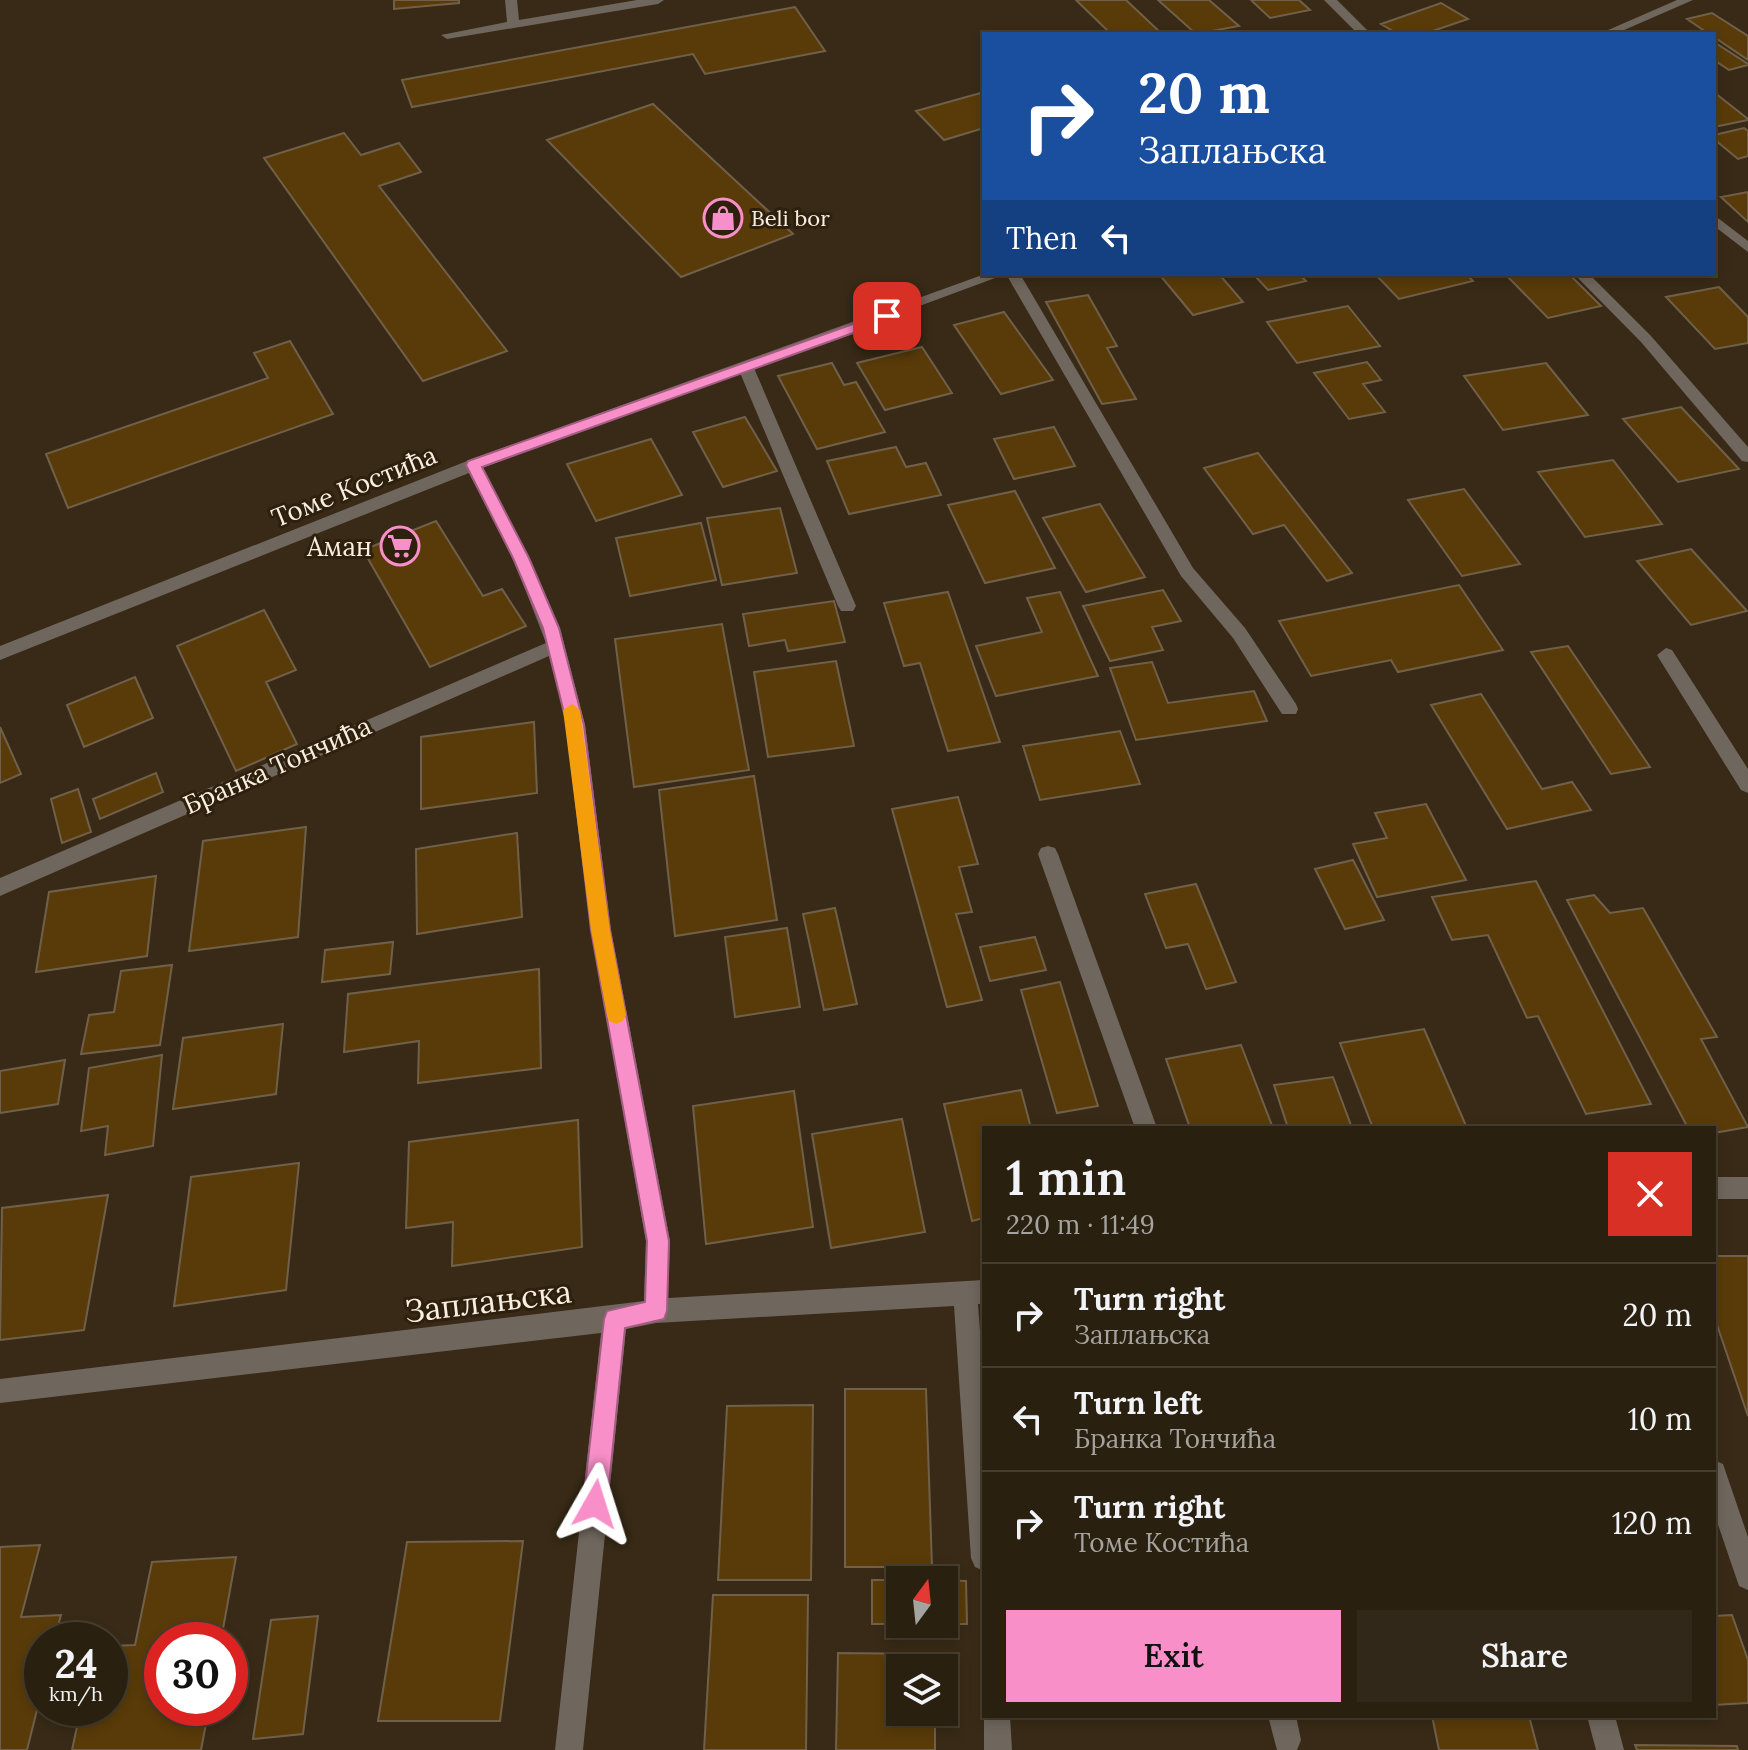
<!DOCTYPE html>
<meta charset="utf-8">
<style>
:root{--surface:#2a2010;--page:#322819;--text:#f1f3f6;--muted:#a5a39f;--line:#463e30;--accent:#f98fc8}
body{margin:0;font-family:Lora,serif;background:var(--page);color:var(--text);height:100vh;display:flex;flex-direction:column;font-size:30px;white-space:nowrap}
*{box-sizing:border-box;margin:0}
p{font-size:26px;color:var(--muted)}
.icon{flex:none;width:44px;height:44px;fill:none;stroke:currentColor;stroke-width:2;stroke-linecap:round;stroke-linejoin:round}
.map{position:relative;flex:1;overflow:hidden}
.sheet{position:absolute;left:982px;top:1126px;width:734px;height:592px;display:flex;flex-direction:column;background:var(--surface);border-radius:0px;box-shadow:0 4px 12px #0003,0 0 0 2px var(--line)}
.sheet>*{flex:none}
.guide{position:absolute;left:982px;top:32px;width:734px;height:244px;border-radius:0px;box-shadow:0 4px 12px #0003,0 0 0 2px var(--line);background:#1a4fa0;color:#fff;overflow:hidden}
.needle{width:52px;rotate:15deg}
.buttons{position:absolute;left:886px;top:1566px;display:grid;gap:16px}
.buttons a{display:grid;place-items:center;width:72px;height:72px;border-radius:0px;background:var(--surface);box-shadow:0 4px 12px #0003,0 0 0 2px var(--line);font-size:40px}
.speed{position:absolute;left:24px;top:1622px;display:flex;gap:16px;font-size:40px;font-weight:700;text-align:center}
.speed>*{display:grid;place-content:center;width:104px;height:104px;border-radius:50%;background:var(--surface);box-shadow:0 4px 12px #0003,0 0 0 2px var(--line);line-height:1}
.speed small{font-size:20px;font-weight:400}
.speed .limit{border:12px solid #d22;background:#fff;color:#111}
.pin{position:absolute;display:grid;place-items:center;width:68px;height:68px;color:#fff;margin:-34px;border-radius:16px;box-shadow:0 4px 12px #0006}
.me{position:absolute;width:88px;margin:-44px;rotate:6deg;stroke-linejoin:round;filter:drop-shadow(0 0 6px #0008)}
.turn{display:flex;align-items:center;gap:28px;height:168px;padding:0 24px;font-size:36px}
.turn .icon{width:104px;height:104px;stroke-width:2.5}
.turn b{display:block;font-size:56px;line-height:68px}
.then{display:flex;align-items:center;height:76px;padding:0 24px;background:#0003;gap:16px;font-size:30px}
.round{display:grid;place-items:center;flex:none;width:84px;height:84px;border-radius:0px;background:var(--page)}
.head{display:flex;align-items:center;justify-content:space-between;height:136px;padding:0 24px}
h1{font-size:48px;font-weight:600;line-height:60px}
.cta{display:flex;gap:16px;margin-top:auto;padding:16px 24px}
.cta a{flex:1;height:92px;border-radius:0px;background:var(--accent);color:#111;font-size:32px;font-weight:600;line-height:92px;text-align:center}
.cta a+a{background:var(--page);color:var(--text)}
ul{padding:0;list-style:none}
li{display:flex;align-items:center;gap:24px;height:104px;padding:0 24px;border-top:2px solid var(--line)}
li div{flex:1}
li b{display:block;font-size:30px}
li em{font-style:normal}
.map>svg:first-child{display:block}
.building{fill:#593b09;stroke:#70604a;stroke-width:2}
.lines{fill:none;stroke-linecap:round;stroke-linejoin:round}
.minor{fill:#6f665d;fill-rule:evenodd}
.tertiary{fill:#6f665d;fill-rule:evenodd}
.route{fill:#f98fc8;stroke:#a25d82;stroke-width:2}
.slow{fill:#f59e0b}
.labels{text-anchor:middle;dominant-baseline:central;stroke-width:6;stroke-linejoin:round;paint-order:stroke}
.far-poi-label{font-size:22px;fill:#f8efe2;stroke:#2e200d;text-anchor:start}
.street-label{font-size:26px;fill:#f8efe2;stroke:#2e200d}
.poi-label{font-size:26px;fill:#f8efe2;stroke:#2e200d;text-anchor:end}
.near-street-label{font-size:32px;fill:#f8efe2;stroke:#2e200d}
</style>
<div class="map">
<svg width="1748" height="1750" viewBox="0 0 1748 1750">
<rect width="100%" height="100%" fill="#382a16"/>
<path class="building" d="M 394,0 L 459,0 L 459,3 L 394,9 Z
M 1076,0 L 1126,0 L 1162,34 L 1111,34 Z
M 1158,0 L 1209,0 L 1239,26 L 1196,34 Z
M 1251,0 L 1299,0 L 1310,10 L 1270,18 Z
M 1441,3 L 1468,19 L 1424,34 L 1398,34 L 1381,24 Z
M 795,7 L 825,51 L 705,74 L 693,54 L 412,107 L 402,80 Z
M 1712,13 L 1748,36 L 1748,60 L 1714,37 L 1714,34 L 1709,34 L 1687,19 Z
M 1714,42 L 1748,64 L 1748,65 L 1729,70 L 1714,60 Z
M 984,92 L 984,128 L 944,140 L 916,111 Z
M 1715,93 L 1748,119 L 1748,120 L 1714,127 Z
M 653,104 L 793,234 L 681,277 L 547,140 Z
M 1744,128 L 1748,131 L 1748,156 L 1738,159 L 1714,139 L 1714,135 Z
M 344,133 L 361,155 L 399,143 L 421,172 L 379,186 L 507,351 L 423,381 L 264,158 Z
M 1748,192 L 1748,222 L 1721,197 Z
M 1159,274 L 1219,274 L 1243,302 L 1193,315 Z
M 1253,274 L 1299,274 L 1306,281 L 1268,290 Z
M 1386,274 L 1466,274 L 1473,281 L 1399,299 L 1377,276 Z
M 1505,274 L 1569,274 L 1601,306 L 1548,318 Z
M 1719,287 L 1748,317 L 1748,343 L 1715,349 L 1666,297 Z
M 1088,295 L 1117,346 L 1107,348 L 1136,399 L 1102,404 L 1046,302 Z
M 1348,306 L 1380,346 L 1297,363 L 1267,322 Z
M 1004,312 L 1053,380 L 1001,394 L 954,325 Z
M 290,341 L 333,414 L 68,508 L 46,454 L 268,378 L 254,353 Z
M 922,347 L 952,393 L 885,410 L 857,363 Z
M 1367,362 L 1381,380 L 1363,384 L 1385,412 L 1349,419 L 1314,373 Z
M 832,363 L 844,385 L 856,382 L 885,432 L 817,449 L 778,376 Z
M 1546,363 L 1588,415 L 1503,430 L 1464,376 Z
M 1681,407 L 1739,469 L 1678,482 L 1623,419 Z
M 745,417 L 777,471 L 723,487 L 693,432 Z
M 1054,427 L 1075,466 L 1014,479 L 994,439 Z
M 651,439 L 682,495 L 596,521 L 567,464 Z
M 896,447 L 906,467 L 926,463 L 941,495 L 849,514 L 827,461 Z
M 1258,453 L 1352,573 L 1327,581 L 1284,525 L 1253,534 L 1204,468 Z
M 1613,460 L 1662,524 L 1585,537 L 1538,472 Z
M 1464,489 L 1520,564 L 1462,576 L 1408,500 Z
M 1015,491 L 1055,568 L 985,583 L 948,505 Z
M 1100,504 L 1145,577 L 1086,592 L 1043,518 Z
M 780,508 L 797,573 L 722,585 L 707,518 Z
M 436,521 L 483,596 L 502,589 L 526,626 L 430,667 L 363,550 Z
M 701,523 L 716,580 L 630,596 L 616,538 Z
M 1691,549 L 1747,611 L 1691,625 L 1637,561 Z
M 1459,585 L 1503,650 L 1398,672 L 1391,660 L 1311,676 L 1279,621 Z
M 1163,590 L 1181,621 L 1152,627 L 1163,650 L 1110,661 L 1083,606 Z
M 948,592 L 1000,742 L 948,751 L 920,663 L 904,666 L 884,603 Z
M 1060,592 L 1098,676 L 996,696 L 976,646 L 1042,632 L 1027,598 Z
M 834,601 L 845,642 L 788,651 L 785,640 L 749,646 L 743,614 Z
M 264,610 L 296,670 L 266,682 L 297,744 L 236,771 L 177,646 Z
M 722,624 L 749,770 L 634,787 L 615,639 Z
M 1568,646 L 1650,767 L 1611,774 L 1531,652 Z
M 836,661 L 854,746 L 768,757 L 754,672 Z
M 1152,662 L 1168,703 L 1254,691 L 1267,721 L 1136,740 L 1110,668 Z
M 135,677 L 153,718 L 84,747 L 67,705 Z
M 1481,694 L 1542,789 L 1572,782 L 1591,810 L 1507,829 L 1431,705 Z
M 534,722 L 537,793 L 421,809 L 421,737 Z
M 0,727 L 21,774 L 0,783 Z
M 1120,731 L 1140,784 L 1040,800 L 1023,746 Z
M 156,773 L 163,792 L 100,819 L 93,799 Z
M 754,776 L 777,920 L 675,936 L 659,790 Z
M 78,789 L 91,832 L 62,843 L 51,799 Z
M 958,797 L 978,864 L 959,867 L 972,912 L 956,914 L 982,1000 L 947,1007 L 892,809 Z
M 1426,804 L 1466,880 L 1377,897 L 1353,844 L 1387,838 L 1375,813 Z
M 306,827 L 298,937 L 189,951 L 203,841 Z
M 517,833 L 522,917 L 417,934 L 416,849 Z
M 1353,860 L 1384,920 L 1345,929 L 1315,869 Z
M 156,876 L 147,956 L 36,972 L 49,892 Z
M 1536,881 L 1651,1104 L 1586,1114 L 1538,1016 L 1527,1018 L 1488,935 L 1452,940 L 1432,897 Z
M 1196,884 L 1236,982 L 1206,989 L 1188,944 L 1166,948 L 1145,894 Z
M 1594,895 L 1610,913 L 1643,908 L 1717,1037 L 1701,1039 L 1748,1127 L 1714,1133 L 1714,1128 L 1688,1128 L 1567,900 Z
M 835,908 L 857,1004 L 824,1010 L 803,914 Z
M 787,928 L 800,1007 L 735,1017 L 725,937 Z
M 1035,937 L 1046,970 L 990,981 L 980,947 Z
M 393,942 L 390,974 L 322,982 L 325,950 Z
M 172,965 L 160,1045 L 81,1054 L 89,1015 L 114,1012 L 121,971 Z
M 539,969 L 541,1068 L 418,1083 L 419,1041 L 344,1052 L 348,994 Z
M 1060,982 L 1098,1106 L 1057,1113 L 1021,990 Z
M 283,1024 L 276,1094 L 173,1109 L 183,1038 Z
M 1424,1029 L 1467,1128 L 1373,1128 L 1340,1043 Z
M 1241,1045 L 1273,1128 L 1190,1128 L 1166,1059 Z
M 162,1055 L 153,1146 L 105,1155 L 108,1126 L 81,1131 L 89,1068 Z
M 65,1060 L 58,1104 L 0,1113 L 0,1071 Z
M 1333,1077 L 1352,1128 L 1288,1128 L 1274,1085 Z
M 1021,1090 L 1031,1128 L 984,1128 L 984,1218 L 972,1221 L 944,1104 Z
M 794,1091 L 813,1227 L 706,1244 L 693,1106 Z
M 902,1119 L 925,1232 L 831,1248 L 812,1134 Z
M 578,1120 L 582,1247 L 452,1266 L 453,1222 L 406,1228 L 409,1142 Z
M 299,1163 L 286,1290 L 174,1306 L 191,1177 Z
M 108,1195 L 84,1330 L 0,1340 L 2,1208 Z
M 1714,1256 L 1748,1256 L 1748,1416 L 1714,1316 Z
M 845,1389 L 926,1389 L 932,1567 L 845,1567 Z
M 813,1405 L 811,1580 L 718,1580 L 727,1406 Z
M 523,1541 L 500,1721 L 378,1721 L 407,1542 Z
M 40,1545 L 21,1617 L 61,1615 L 54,1640 L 42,1640 L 42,1690 L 27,1750 L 0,1750 L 0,1547 Z
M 236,1557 L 221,1640 L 162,1640 L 162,1708 L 209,1708 L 201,1750 L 72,1750 L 81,1708 L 110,1708 L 110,1646 L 135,1645 L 152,1562 Z
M 872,1580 L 900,1580 L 900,1624 L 872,1624 Z
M 944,1580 L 966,1581 L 967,1624 L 913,1624 L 944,1624 Z
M 713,1595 L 808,1595 L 806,1750 L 704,1750 Z
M 1732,1615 L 1748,1660 L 1748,1703 L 1714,1705 L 1714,1616 Z
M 318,1616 L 303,1734 L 253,1739 L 271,1620 Z
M 838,1653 L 934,1654 L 934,1668 L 900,1668 L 900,1712 L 935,1712 L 935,1750 L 836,1750 Z
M 1432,1716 L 1529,1716 L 1538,1750 L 1439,1750 Z
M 1635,1745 L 1737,1746 L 1738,1750 L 1637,1750 Z"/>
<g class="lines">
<path class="minor" d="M 505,0 L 517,0 L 519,20 L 637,0 L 664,0 L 658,4 L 447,39 L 441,35 L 507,22 Z
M 1324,0 L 1337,0 L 1371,34 L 1358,34 Z
M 1714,215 L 1748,241 L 1748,252 L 1714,226 Z
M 1006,274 L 1020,274 L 1193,568 L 1245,628 L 1296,704 L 1298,709 L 1296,714 L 1282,714 L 1233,638 L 1181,576 Z
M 1574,274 L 1589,274 L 1651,336 L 1748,447 L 1748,462 L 1742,461 L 1641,342 Z
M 746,363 L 754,368 L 856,606 L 853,611 L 841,611 L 838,606 L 738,368 Z
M 473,459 L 481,465 L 529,558 L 560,628 L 585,725 L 611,930 L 670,1241 L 668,1298 L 984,1280 L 984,1304 L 978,1304 L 984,1386 L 984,1571 L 975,1567 L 971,1558 L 954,1306 L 656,1323 L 626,1329 L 583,1750 L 555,1750 L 601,1333 L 0,1403 L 0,1379 L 644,1301 L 646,1241 L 591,930 L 567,725 L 549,656 L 0,896 L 0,878 L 546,643 L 513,558 L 465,465 Z
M 1666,648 L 1672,650 L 1748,769 L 1748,793 L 1741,790 L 1660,660 L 1657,655 Z
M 1048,846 L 1055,848 L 1058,854 L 1157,1128 L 1135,1128 L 1038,854 L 1041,848 Z
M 1714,1177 L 1748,1177 L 1748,1199 L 1714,1199 Z
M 1714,1460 L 1723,1464 L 1748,1537 L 1748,1590 L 1739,1586 L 1714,1513 Z
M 984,1711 L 984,1716 L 1010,1716 L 1012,1750 L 984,1750 Z
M 1268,1716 L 1296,1716 L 1301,1740 L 1297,1750 L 1277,1750 Z
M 1587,1716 L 1615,1716 L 1624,1750 L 1596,1750 Z"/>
<path class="tertiary" d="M 1677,0 L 1693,0 L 1615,34 L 1599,34 Z
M 985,274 L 1006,274 L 479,469 L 0,660 L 0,646 L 467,461 Z"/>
</g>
<path class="route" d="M 887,312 L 893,316 L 892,319 L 482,467 L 529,558 L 559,628 L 584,725 L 610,930 L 669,1241 L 667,1311 L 664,1319 L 625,1328 L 607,1504 L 603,1512 L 595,1515 L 587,1512 L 583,1504 L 604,1319 L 607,1311 L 645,1302 L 647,1241 L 591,930 L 567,725 L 543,628 L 513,558 L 466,465 L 468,461 Z"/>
<path class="slow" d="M 572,704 L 580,710 L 610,930 L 626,1015 L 623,1021 L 616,1024 L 609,1021 L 607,1015 L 591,930 L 563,710 Z"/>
<defs>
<symbol id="shop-ring" viewBox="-11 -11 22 22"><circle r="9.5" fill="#2e200d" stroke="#f98fc8" stroke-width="1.5"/><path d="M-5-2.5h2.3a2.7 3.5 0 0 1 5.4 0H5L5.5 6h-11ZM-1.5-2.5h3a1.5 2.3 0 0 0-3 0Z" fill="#f98fc8"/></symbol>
<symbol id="supermarket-ring" viewBox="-11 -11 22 22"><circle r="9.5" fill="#2e200d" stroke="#f98fc8" stroke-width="1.5"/><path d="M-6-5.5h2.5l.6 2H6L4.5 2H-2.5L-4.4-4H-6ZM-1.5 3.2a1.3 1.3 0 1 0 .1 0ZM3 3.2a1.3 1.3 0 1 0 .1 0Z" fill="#f98fc8"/></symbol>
</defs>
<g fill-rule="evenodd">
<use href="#shop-ring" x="701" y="196" width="44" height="44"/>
<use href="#supermarket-ring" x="378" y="524" width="44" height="44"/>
</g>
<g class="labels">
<g class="far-poi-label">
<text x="751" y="218">Beli bor</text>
</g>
<g class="street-label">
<text transform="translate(354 486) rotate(-22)">Томе Костића</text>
<text transform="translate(277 765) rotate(-24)">Бранка Тончића</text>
</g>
<g class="poi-label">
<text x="372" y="546">Аман</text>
</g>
<g class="near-street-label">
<text transform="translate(488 1301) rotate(-7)">Заплањска</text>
</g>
</g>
</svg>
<div class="buttons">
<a><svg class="needle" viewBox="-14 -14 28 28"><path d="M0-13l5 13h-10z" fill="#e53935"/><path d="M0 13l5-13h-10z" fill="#a5a39f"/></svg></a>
<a><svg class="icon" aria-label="layers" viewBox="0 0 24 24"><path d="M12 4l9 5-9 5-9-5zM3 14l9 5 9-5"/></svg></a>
</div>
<div class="speed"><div>24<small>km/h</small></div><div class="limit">30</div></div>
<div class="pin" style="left:887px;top:316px;background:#d93025"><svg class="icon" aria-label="arrive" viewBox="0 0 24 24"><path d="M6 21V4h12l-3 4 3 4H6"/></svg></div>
<svg class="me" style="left:595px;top:1504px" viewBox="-20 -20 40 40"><path d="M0-17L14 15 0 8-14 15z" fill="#f98fc8" stroke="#fff" stroke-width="4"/></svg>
<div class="guide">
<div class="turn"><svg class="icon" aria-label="right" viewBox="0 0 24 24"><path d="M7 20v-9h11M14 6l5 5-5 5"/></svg><div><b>20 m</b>Заплањска</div></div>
<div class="then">Then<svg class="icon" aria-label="left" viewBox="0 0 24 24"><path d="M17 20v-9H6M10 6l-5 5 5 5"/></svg></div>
</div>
<section class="sheet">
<div class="head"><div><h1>1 min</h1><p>220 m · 11:49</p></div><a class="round" style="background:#d93025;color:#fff"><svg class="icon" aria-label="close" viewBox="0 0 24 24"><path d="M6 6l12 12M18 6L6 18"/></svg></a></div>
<ul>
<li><svg class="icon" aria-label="right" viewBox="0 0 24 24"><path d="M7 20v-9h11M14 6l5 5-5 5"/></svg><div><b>Turn right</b><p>Заплањска</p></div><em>20 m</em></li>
<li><svg class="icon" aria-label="left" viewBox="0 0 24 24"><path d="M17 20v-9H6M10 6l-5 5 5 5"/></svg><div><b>Turn left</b><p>Бранка Тончића</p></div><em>10 m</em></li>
<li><svg class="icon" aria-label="right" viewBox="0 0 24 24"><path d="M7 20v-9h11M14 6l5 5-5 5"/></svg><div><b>Turn right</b><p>Томе Костића</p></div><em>120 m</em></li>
</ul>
<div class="cta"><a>Exit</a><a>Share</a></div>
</section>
</div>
